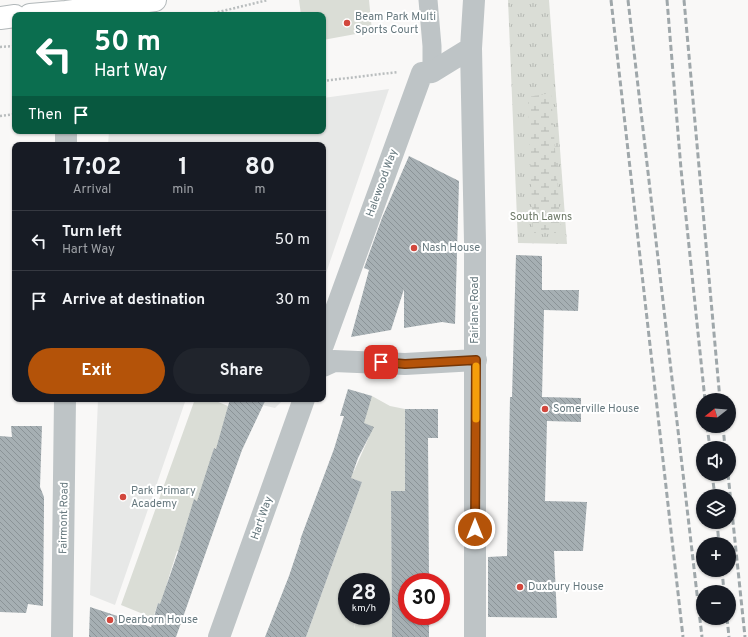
<!DOCTYPE html>
<meta charset="utf-8">
<style>
:root{--surface:#171b24;--page:#20242c;--text:#f1f3f6;--muted:#9ea1a6;--line:#363941;--accent:#b45309}
body{margin:0;font-family:Overpass,sans-serif;background:var(--page);color:var(--text);height:100vh;display:flex;flex-direction:column;font-size:15px;white-space:nowrap}
*{box-sizing:border-box;margin:0}
p{font-size:13px;color:var(--muted)}
.icon{flex:none;width:22px;height:22px;fill:none;stroke:currentColor;stroke-width:2;stroke-linecap:round;stroke-linejoin:round}
.map{position:relative;flex:1;overflow:hidden}
.sheet{position:absolute;left:12px;top:142px;width:314px;height:260px;display:flex;flex-direction:column;background:var(--surface);border-radius:8px;box-shadow:0 1px 3px #0004}
.sheet>*{flex:none}
.guide{position:absolute;left:12px;top:12px;width:314px;height:122px;border-radius:8px;box-shadow:0 1px 3px #0004;background:#0b6e4f;color:#fff;overflow:hidden}
.needle{width:26px;rotate:253deg}
.fabs{position:absolute;left:696px;top:393px;display:grid;gap:8px}
.fabs a{display:grid;place-items:center;width:40px;height:40px;border-radius:50%;background:var(--surface);box-shadow:0 1px 3px #0004;font-size:20px}
.speed{position:absolute;left:338px;top:573px;display:flex;gap:8px;font-size:20px;font-weight:700;text-align:center}
.speed>*{display:grid;place-content:center;width:52px;height:52px;border-radius:50%;background:var(--surface);box-shadow:0 1px 3px #0004;line-height:1}
.speed small{font-size:10px;font-weight:400}
.speed .limit{border:6px solid #d22;background:#fff;color:#111}
.pin{position:absolute;display:grid;place-items:center;width:34px;height:34px;color:#fff;margin:-17px;border-radius:8px;box-shadow:0 2px 6px #0006}
.me{position:absolute;width:44px;margin:-22px;rotate:0deg;stroke-linejoin:round;filter:drop-shadow(0 0 3px #0008)}
.turn{display:flex;align-items:center;gap:14px;height:84px;padding:0 16px;font-size:18px}
.turn .icon{width:52px;height:52px;stroke-width:2.5}
.turn b{display:block;font-size:28px;line-height:34px}
.then{display:flex;align-items:center;height:38px;padding:0 16px;background:#0003;gap:8px;font-size:15px}
.eta{display:flex;justify-content:space-evenly;align-items:center;height:68px;text-align:center}
.eta b{font-size:24px;font-weight:700;line-height:28px}
.action{display:flex;gap:8px;margin-top:auto;padding:8px 16px}
.action a{flex:1;height:46px;border-radius:24px;background:var(--accent);color:#fff;font-size:16px;font-weight:700;line-height:46px;text-align:center}
.action a+a{background:var(--page);color:var(--text)}
ul{padding:0;list-style:none}
li{display:flex;align-items:center;gap:12px;height:60px;padding:0 16px;border-top:1px solid var(--line)}
li div{flex:1}
li b{display:block;font-size:15px}
li em{font-style:normal}
.map>svg:first-child{display:block}
.built{fill:#e7e8e7}
.grass{fill:url(#grass-tufts)}
.wetland{fill:url(#wetland-marsh)}
.garden{fill:#daddd6;fill-rule:evenodd}
.building{fill:url(#building-back-hatch)}
.lines{fill:none;stroke-linecap:round;stroke-linejoin:round}
.primary-casing{stroke:#b2b8ba;stroke-width:24}
.path{stroke:#b9bdbe;stroke-width:2.5;stroke-dasharray:2 2;stroke-linecap:butt}
.pedestrian{stroke:#bec4c6;stroke-width:19}
.minor{stroke:#bec4c6;stroke-width:22}
.primary{stroke:#fff;stroke-width:22}
.rail{stroke:#9fa7aa;stroke-width:3;stroke-dasharray:6 3;stroke-linecap:butt}
.route-casing{stroke:#753606;stroke-width:10}
.route{stroke:#b45309;stroke-width:7}
.slow{stroke:#f59e0b;stroke-width:7}
.poi-dot{fill:#d2473d;stroke:#fff;stroke-width:1.5}
.labels{text-anchor:middle;dominant-baseline:central;stroke-width:4;stroke-linejoin:round;paint-order:stroke}
.poi-label{font-size:11px;fill:#66787e;stroke:#fff;text-anchor:start}
.street-label{font-size:11px;fill:#66787e;stroke:#fff}
.park-label{font-size:11px;fill:#6b7765;stroke:#fff}
</style>
<div class="map">
<svg width="748" height="637" viewBox="0 0 748 637">
<defs>
<pattern id="grass-tufts" width="24" height="20" patternUnits="userSpaceOnUse"><rect width="24" height="20" fill="#daddd6"/><path d="M3 7l-1-3M5 7V3M7 7l1-3M15 17l-1-3M17 17v-4M19 17l1-3" fill="none" stroke="#b5b8b3"/></pattern>
<pattern id="wetland-marsh" width="20" height="14" patternUnits="userSpaceOnUse"><rect width="20" height="14" fill="#daddd6"/><path d="M1 5h8M5 5V1M11 12h8M15 12V8" fill="none" stroke="#b5b8b3"/></pattern>
<pattern id="building-back-hatch" width="6" height="6" patternUnits="userSpaceOnUse"><rect width="6" height="6" fill="#a6afb3"/><path d="M-1 5l2 2M0 0l6 6M5-1l2 2" fill="none" stroke="#8b9397"/></pattern>
</defs>
<rect width="100%" height="100%" fill="#f9f8f7"/>
<path class="built" d="M 389,89 L 323,282 L 323,145 L 108,145 L 109,131 L 323,131 L 323,98 Z
M 98,399 L 186,399 L 115,605 L 90,595 Z
M 235,399 L 284,399 L 275,408 Z"/>
<path class="grass" d="M 508,0 L 549,0 L 567,244 L 518,243 Z"/>
<path class="wetland" d="M 551,93 L 561,233 L 533,233 L 528,97 Z"/>
<path class="garden" d="M 299,0 L 369,0 L 372,31 L 323,40 L 323,15 L 301,15 Z
M 372,396 L 390,406 L 405,409 L 406,491 L 391,492 L 392,637 L 306,637 L 362,482 L 348,477 L 354,471 L 369,437 L 359,422 ZM 347,582 L 381,582 L 381,616 L 357,616 L 354,630 L 356,616 L 347,616 Z
M 195,399 L 211,399 L 228,406 L 219,450 L 214,448 L 200,502 L 195,500 L 182,553 L 177,551 L 167,583 L 164,606 L 158,603 L 153,618 L 121,605 Z"/>
<path class="building" d="M 409,156 L 459,181 L 455,324 L 442,322 L 404,328 L 404,289 L 391,330 L 351,337 L 369,270 L 364,268 L 382,218 Z
M 516,255 L 542,256 L 542,290 L 579,290 L 578,311 L 544,310 L 542,397 L 581,398 L 581,422 L 547,421 L 545,501 L 587,502 L 583,551 L 554,551 L 557,618 L 488,617 L 488,557 L 507,556 L 510,397 L 512,397 Z
M 348,389 L 372,396 L 364,423 L 374,427 L 358,458 L 351,478 L 362,482 L 306,637 L 265,637 L 289,576 L 301,540 L 300,540 L 334,449 L 344,416 L 340,416 Z
M 230,399 L 266,399 L 242,450 L 176,637 L 89,637 L 90,607 L 151,627 L 158,603 L 160,604 L 178,552 L 194,499 L 197,501 L 214,448 L 216,449 Z
M 405,409 L 438,409 L 438,438 L 428,438 L 429,582 L 407,582 L 407,616 L 429,616 L 429,637 L 392,637 L 391,491 L 405,491 Z
M 11,426 L 42,426 L 40,487 L 44,497 L 44,507 L 43,606 L 28,604 L 26,613 L 0,612 L 0,436 L 12,437 Z"/>
<g class="lines">
<defs>
<path id="primary" d="M 30,15 L 66,12 L 155,0
M 0,18 L 15,16"/>
</defs>
<use href="#primary" class="primary-casing"/>
<path class="path" d="M 206,15 L 268,0
M 0,47 L 15,46
M 323,81 L 398,72
M 0,116 L 15,114"/>
<path class="pedestrian" d="M 428,0 L 432,46 L 432,72"/>
<path class="minor" d="M 474,0 L 471,48 L 475,242 L 475,637
M 66,145 L 66,131
M 323,345 L 422,73 L 432,72 L 471,48
M 323,366 L 334,361 L 405,364 L 476,360
M 62,637 L 65,399
M 219,637 L 304,399"/>
<use href="#primary" class="primary"/>
<path class="rail" d="M 611,0 L 683,637
M 628,0 L 702,637
M 667,0 L 681,169 L 705,400
M 684,0 L 720,400
M 707,426 L 710,448
M 723,426 L 725,448
M 712,474 L 715,496
M 728,474 L 745,637
M 717,522 L 719,544
M 722,570 L 724,592
M 727,618 L 729,637"/>
</g>
<g class="lines">
<defs>
<path id="route" d="M 381,362 L 405,364 L 476,360 L 475,529"/>
</defs>
<use href="#route" class="route-casing"/>
<use href="#route" class="route"/>
<path class="slow" d="M 476,419 L 476,366"/>
</g>
<g class="poi-dot">
<circle cx="347" cy="23" r="4"/>
<circle cx="414" cy="248" r="4"/>
<circle cx="545" cy="409" r="4"/>
<circle cx="123" cy="497" r="4"/>
<circle cx="520" cy="587" r="4"/>
<circle cx="110" cy="620" r="4"/>
</g>
<g class="labels">
<g class="poi-label">
<text x="355" y="17">Beam Park Multi<tspan x="355" dy="13">Sports Court</tspan></text>
<text x="422" y="248">Nash House</text>
<text x="553" y="409">Somerville House</text>
<text x="131" y="491">Park Primary<tspan x="131" dy="13">Academy</tspan></text>
<text x="528" y="587">Duxbury House</text>
<text x="118" y="620">Dearborn House</text>
</g>
<g class="street-label">
<text transform="translate(382 183) rotate(-70)">Halewood Way</text>
<text transform="translate(475 310) rotate(-90)">Fairlane Road</text>
<text transform="translate(64 518) rotate(-89)">Fairmont Road</text>
<text transform="translate(262 518) rotate(-71)">Hart Way</text>
</g>
<g class="park-label">
<text x="541" y="217">South Lawns</text>
</g>
</g>
</svg>
<div class="fabs">
<a><svg class="needle" viewBox="-14 -14 28 28"><path d="M0-13l5 13h-10z" fill="#e53935"/><path d="M0 13l5-13h-10z" fill="#9ea1a6"/></svg></a>
<a><svg class="icon" aria-label="sound" viewBox="0 0 24 24"><path d="M4 9h4l5-4v14l-5-4H4zM17 9q2 3 0 6"/></svg></a>
<a><svg class="icon" aria-label="layers" viewBox="0 0 24 24"><path d="M12 4l9 5-9 5-9-5zM3 14l9 5 9-5"/></svg></a>
<a>+</a>
<a>−</a>
</div>
<div class="speed"><div>28<small>km/h</small></div><div class="limit">30</div></div>
<div class="pin" style="left:381px;top:362px;background:#d93025"><svg class="icon" aria-label="arrive" viewBox="0 0 24 24"><path d="M6 21V4h12l-3 4 3 4H6"/></svg></div>
<svg class="me" style="left:475px;top:529px" viewBox="-20 -20 40 40"><circle r="17" fill="#b45309" stroke="#fff" stroke-width="3"/><path d="M0-11L8 9 0 5-8 9z" fill="#fff"/></svg>
<div class="guide">
<div class="turn"><svg class="icon" aria-label="left" viewBox="0 0 24 24"><path d="M17 20v-9H6M10 6l-5 5 5 5"/></svg><div><b>50 m</b>Hart Way</div></div>
<div class="then">Then<svg class="icon" aria-label="arrive" viewBox="0 0 24 24"><path d="M6 21V4h12l-3 4 3 4H6"/></svg></div>
</div>
<section class="sheet">
<div class="eta">
<div><b>17:02</b><p>Arrival</p></div>
<div><b>1</b><p>min</p></div>
<div><b>80</b><p>m</p></div>
</div>
<ul>
<li><svg class="icon" aria-label="left" viewBox="0 0 24 24"><path d="M17 20v-9H6M10 6l-5 5 5 5"/></svg><div><b>Turn left</b><p>Hart Way</p></div><em>50 m</em></li>
<li><svg class="icon" aria-label="arrive" viewBox="0 0 24 24"><path d="M6 21V4h12l-3 4 3 4H6"/></svg><div><b>Arrive at destination</b></div><em>30 m</em></li>
</ul>
<div class="action"><a>Exit</a><a>Share</a></div>
</section>
</div>
